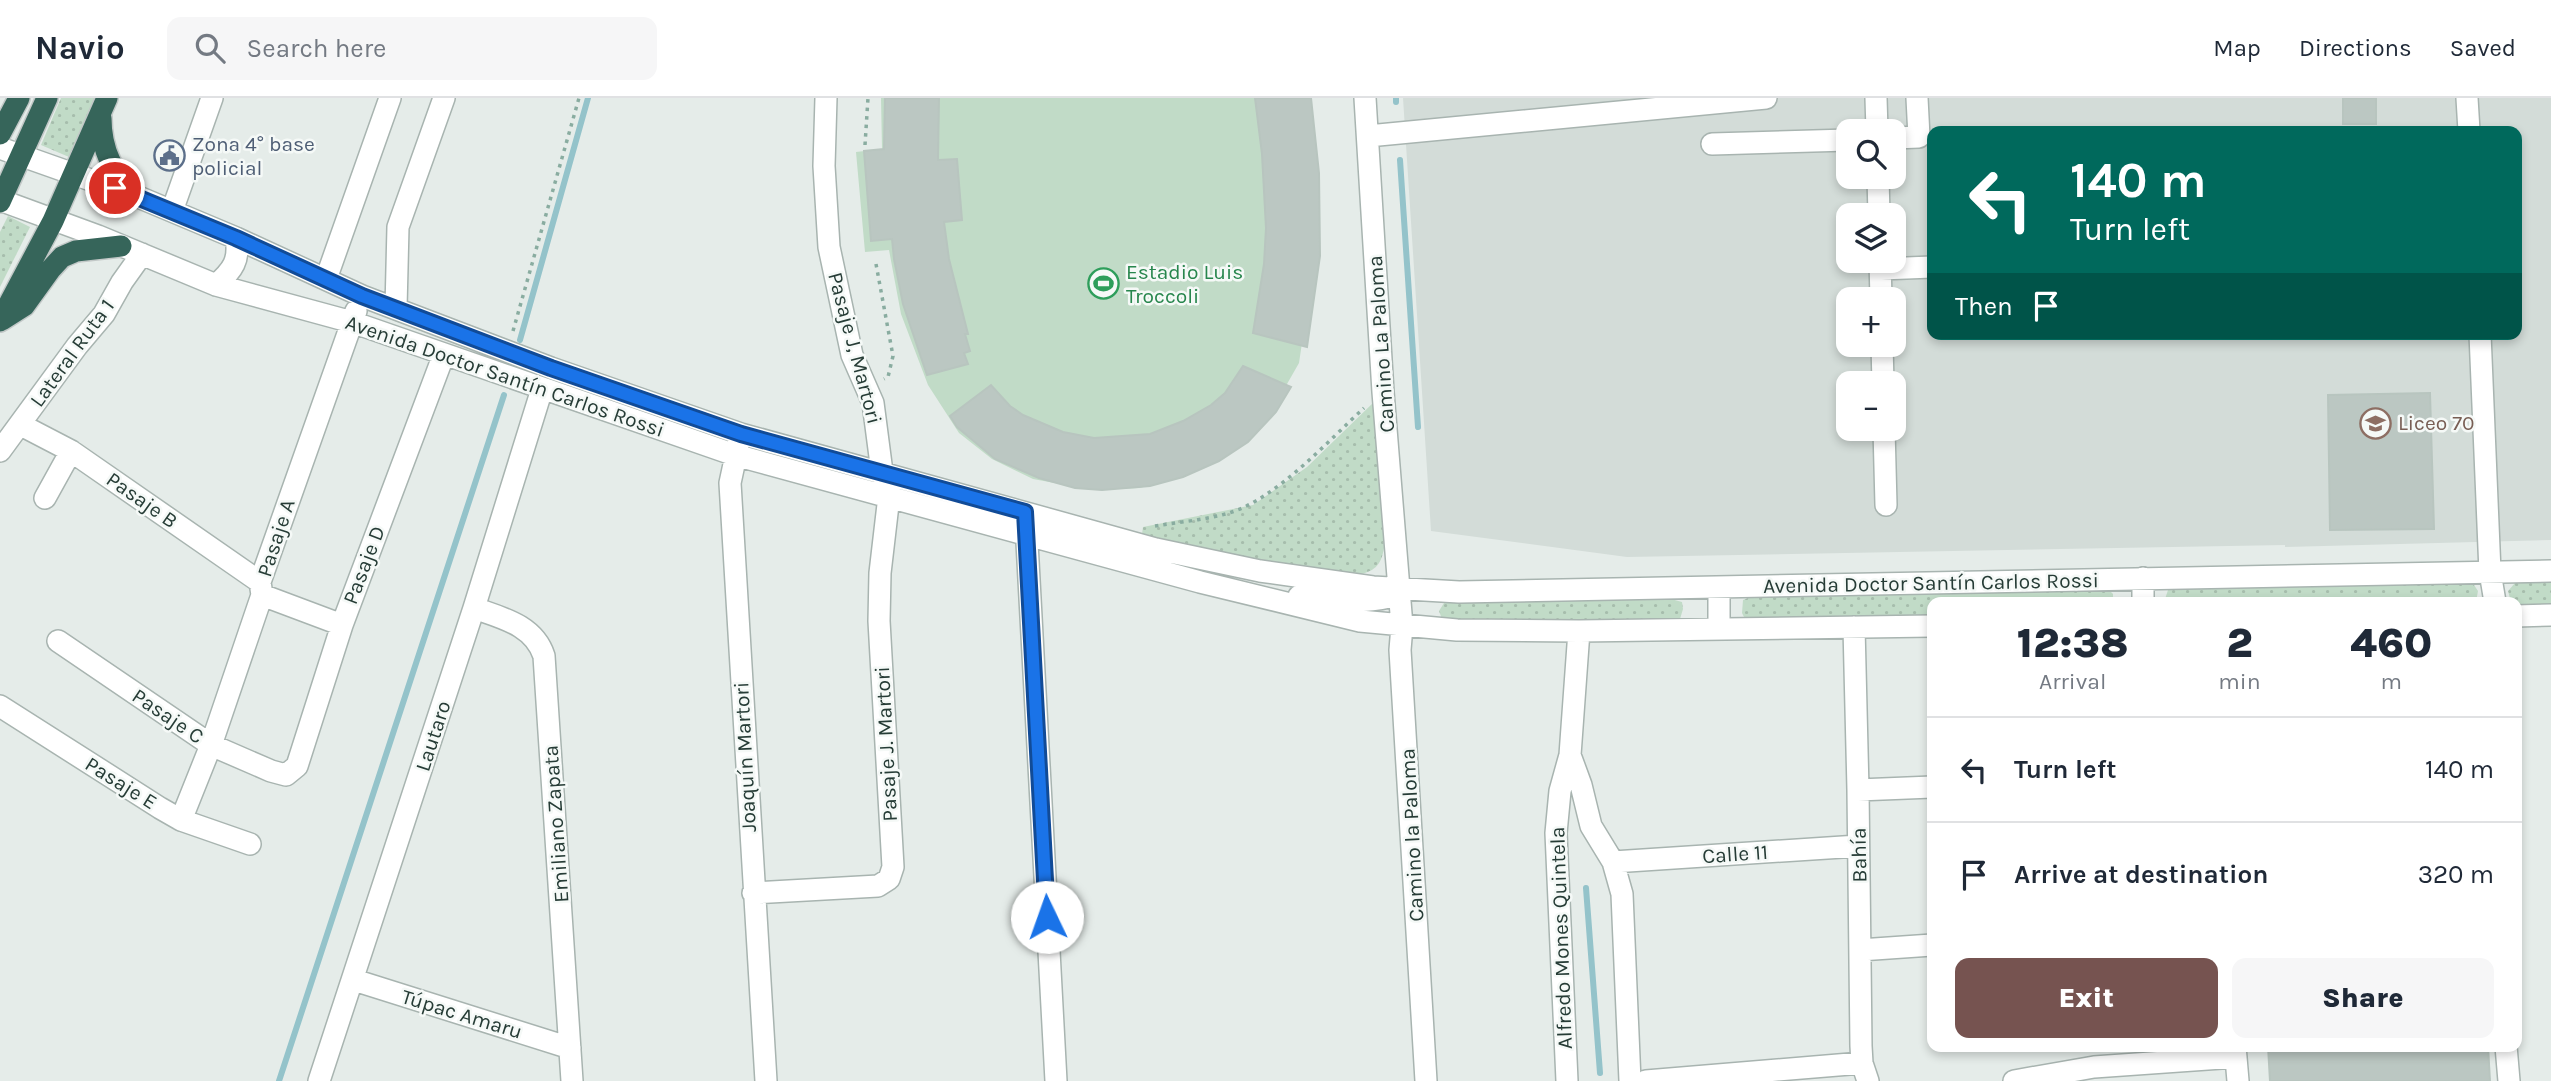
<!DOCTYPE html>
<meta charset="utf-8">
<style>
:root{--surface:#fff;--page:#f6f6f7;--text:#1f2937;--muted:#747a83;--line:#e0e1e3;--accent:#765350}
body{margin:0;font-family:Karla,sans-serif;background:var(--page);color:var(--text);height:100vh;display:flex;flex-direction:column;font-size:26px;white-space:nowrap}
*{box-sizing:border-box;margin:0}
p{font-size:23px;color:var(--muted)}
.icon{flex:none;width:38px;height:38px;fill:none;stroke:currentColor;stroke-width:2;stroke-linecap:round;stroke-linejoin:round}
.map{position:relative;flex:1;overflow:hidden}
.panel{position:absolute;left:1927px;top:499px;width:595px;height:455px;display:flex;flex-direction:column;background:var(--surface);border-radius:14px;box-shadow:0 4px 10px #0003}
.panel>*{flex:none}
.hud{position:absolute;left:1927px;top:28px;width:595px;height:214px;border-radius:14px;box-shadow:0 4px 10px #0003;background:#00695c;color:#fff;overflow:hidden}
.buttons{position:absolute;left:1836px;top:21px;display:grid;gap:14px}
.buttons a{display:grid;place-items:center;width:70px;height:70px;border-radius:14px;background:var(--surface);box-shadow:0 4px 10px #0003;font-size:35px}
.pin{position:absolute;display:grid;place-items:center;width:60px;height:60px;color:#fff;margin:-30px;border:4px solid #fff;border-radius:50%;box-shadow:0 2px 7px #0007}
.me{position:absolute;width:77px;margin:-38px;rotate:357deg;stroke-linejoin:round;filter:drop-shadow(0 0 5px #0008)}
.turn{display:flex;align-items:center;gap:24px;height:147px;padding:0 28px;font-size:32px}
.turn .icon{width:91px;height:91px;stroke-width:2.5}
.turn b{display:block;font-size:49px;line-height:60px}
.then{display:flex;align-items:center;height:66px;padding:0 28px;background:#0003;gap:14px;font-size:26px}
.eta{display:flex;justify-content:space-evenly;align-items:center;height:119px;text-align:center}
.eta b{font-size:42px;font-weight:800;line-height:49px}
.button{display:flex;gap:14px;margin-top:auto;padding:14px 28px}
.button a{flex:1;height:80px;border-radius:14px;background:var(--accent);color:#fff;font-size:28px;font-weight:800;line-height:80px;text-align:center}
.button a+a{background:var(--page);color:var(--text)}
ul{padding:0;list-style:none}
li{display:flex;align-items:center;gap:21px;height:105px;padding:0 28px;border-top:2px solid var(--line)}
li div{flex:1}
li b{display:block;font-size:26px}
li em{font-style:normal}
header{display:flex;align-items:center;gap:42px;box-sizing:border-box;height:98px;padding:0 35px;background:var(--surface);border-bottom:2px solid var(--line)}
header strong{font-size:33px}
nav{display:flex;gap:38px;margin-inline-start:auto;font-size:24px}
.search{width:490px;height:63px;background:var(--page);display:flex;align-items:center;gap:18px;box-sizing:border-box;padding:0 24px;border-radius:14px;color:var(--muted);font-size:26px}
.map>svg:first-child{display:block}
.built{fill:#d3dcd8;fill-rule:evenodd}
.green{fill:url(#green-dots)}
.pitch{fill:#c1dbc7}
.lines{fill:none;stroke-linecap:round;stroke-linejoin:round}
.stream{stroke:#94c3ca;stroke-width:6}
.building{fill:#bbc7c2;stroke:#b8c5bf;stroke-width:2}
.minor-casing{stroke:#a8b4b0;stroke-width:24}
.highway-casing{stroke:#c2c8c7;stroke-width:24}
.path{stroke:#89aca0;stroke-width:3.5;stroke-dasharray:3.5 5;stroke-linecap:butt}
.minor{stroke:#fff;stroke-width:21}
.highway{stroke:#36655a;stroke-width:21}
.route-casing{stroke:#114b97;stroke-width:18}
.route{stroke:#1a73e8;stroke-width:12}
.labels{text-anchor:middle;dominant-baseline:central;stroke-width:5;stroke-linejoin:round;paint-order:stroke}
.service-label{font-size:21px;fill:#4e5e75;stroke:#f5f9f7;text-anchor:start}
.leisure-label{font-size:21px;fill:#27864d;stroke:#f5f9f7;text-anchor:start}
.street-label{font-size:21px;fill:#263c36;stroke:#f5f9f7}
.education-label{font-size:21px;fill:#785e54;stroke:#f5f9f7;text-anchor:start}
</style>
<header>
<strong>Navio</strong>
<div class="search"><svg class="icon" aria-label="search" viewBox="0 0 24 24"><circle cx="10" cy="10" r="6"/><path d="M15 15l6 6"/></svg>Search here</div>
<nav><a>Map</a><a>Directions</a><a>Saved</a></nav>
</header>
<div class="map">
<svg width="2551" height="983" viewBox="0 0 2551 983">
<defs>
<pattern id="green-dots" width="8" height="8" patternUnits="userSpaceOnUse" patternTransform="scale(1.75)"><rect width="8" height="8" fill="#c1dbc7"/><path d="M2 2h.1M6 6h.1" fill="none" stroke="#a6bdac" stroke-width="1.8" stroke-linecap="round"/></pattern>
</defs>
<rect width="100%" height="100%" fill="#e5ece9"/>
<path class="built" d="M 1403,0 L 2551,0 L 2551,442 L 2285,449 L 2285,447 L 1627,459 L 1431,433 ZM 1848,33 L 1894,33 L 1894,79 L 1848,79 ZM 1932,33 L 2516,33 L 2516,236 L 1932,236 ZM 1848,117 L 1894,117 L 1894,163 L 1848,163 ZM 1848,201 L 1894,201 L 1894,247 L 1848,247 ZM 1848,285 L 1894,285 L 1894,331 L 1848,331 Z"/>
<path class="green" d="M 61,0 L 95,0 L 69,59 L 41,47 Z
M 8,118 L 30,129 L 0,189 L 0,134 Z
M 1375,303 L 1384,450 C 1381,468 1374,474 1356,477 L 1256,464 L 1142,436 L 1143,429 L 1253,407 L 1307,369 Z
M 2551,484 L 2551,508 L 2517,508 L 2516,504 L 2511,504 L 2508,493 L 2515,485 Z
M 2468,485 L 2474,487 L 2478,493 L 2476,504 L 2164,504 L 2168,492 L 2175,490 Z
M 2103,492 L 2109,492 L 2113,496 L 2113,504 L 1932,504 L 1932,518 L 1745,521 L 1742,515 L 1743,502 L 1750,499 Z
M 1671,501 L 1682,504 L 1683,511 L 1680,521 L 1449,525 L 1442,521 L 1439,513 L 1444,505 L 1451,502 Z"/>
<path class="pitch" d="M 881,0 L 1305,0 L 1315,157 L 1299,265 L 1267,321 L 1179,379 L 1140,390 L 1093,392 L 1033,381 L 992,361 L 959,335 L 928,287 L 901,216 L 889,152 L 865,154 L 856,54 L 882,51 Z"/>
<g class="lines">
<path class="stream" d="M 1396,0 L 1396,4
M 1400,62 L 1418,329
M 520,242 L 588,0
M 1586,790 L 1600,975
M 279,983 L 504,297"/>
</g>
<path class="building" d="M 885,0 L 939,0 L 938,62 L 957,61 L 962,122 L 944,124 L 949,161 L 968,236 L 965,236 L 970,253 L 964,255 L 968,266 L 927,277 L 903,206 L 894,161 L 892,141 L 871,143 L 864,53 L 884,51 Z
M 1255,0 L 1311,0 L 1319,75 L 1320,158 L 1307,249 L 1253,235 L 1264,166 L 1266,130 L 1262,56 Z
M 2343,0 L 2376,0 L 2376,26 L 2343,26 Z
M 1243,268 L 1291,289 L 1276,314 L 1248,344 L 1219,363 L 1183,379 L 1150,388 L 1102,392 L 1075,390 L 1039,380 L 995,361 L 957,329 L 950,318 L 991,287 L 1010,308 L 1023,317 L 1063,334 L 1094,340 L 1150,336 L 1183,323 L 1211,307 L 1225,295 Z
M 2430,295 L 2434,431 L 2330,432 L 2328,297 Z
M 2268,948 L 2488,948 L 2490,983 L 2270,983 Z"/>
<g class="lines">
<defs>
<path id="minor" d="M 1365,0 L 1383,294 L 1402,528 L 1400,552 L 1426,983
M 1876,0 L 1877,33
M 2467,0 L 2469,33
M 1368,38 L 1766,0
M 1894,40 L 1919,39 L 1917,0
M 1712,46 L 1848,42
M 0,50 L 136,98 L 236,140 L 362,198 L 551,270 L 741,336 L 1156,451 L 1260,473 L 1373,489 L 1459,494 L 2551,473
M 1878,79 L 1879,117
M 0,102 L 98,138 L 216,187 L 352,224 L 735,357 L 1200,484 L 1360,523 L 1457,532 L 1579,533 L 1932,528
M 172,113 L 212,0
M 1880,163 L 1881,201
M 1881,171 L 1932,169
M 326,181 L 390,0
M 216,187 C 233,172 240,162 236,140
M 396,210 L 398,129 L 444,0
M 2480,236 L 2490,474 L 2495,504
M 1882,247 L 1883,285
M 21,327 L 71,353 L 260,484
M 1884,331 L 1886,407
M 739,343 L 730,385 L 766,983
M 0,353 L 77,248 L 104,216 L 122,184 L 142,156
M 45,400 L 71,353
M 1026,426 L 1056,983
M 2143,480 L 2143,504
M 1719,489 L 1719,531
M 262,497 L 342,527
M 1299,498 C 1328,502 1360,506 1389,499
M 474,510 C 502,520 534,527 544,558 L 572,983
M 2516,518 L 2551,517
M 1854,529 L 1858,692 L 1861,948 L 1862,965 L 1868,983
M 1579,533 L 1570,657 L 1581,687 L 1591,728 L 1613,764 L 1622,796 L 1630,983
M 58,543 L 211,647 L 271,673 L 286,677 L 297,668 L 342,527 L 444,256
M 0,608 L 160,710 L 181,722 L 250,746
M 1858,692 L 1932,689
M 181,722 L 211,647 L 262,497 L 260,484 L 356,213
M 1613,764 L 1858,748
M 753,795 L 878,788 L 889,781 L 893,769 L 879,523 L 880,475 L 889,398 L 882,374 L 873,305 L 852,257 L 829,149 L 824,68 L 826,0
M 1860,852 L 1932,847
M 354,882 L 570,950
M 2235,948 L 2238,983
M 2506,948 L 2509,983
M 319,983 L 474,510 L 542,291
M 1567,983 L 1556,735 L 1560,693 L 1570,657
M 1646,983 L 1862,965
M 2014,983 L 2094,969 L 2236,959"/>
<path id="highway" d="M 101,20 C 101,52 113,76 136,98
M 0,36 L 19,0
M 0,104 L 47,0
M 2,222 L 24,208 L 50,172 L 62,159 L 76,153 L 121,148
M 0,223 L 53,123 L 107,0"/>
</defs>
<use href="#minor" class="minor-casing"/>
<use href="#highway" class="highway-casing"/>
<path class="path" d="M 865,47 L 868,0
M 876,166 L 893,258 L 888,279 L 884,281
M 513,233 L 579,0
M 1155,428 C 1179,424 1205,422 1229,415 C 1276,401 1328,343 1364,310"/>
<use href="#minor" class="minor"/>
<use href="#highway" class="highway"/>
</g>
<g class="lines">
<defs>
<path id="route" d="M 115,90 L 236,140 L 362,198 L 551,270 L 741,336 L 1025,414 L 1047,819"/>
</defs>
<use href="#route" class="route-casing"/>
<use href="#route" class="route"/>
</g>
<defs>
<symbol id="civic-ring" viewBox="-11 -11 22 22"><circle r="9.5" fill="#f5f9f7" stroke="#5c6f8a" stroke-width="1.5"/><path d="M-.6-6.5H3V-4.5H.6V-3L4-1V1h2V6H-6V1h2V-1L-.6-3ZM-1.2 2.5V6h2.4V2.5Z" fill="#5c6f8a"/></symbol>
<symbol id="stadium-ring" viewBox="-11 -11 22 22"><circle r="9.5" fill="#f5f9f7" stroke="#2e9e5b" stroke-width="1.5"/><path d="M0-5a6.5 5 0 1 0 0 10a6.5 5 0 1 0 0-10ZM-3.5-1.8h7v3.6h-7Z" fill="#2e9e5b"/></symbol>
<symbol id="school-ring" viewBox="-11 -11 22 22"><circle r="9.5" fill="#f5f9f7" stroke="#8d6e63" stroke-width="1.5"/><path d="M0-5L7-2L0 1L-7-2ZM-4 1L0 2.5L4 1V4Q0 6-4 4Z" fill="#8d6e63"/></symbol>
</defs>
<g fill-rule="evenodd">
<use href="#civic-ring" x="152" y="40" width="35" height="35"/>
<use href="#stadium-ring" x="1086" y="168" width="35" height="35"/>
<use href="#school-ring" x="2358" y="308" width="35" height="35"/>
</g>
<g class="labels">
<g class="service-label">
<text x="192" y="46">Zona 4° base<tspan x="192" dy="24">policial</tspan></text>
</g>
<g class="leisure-label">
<text x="1126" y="174">Estadio Luis<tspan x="1126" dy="24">Troccoli</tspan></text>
</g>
<g class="street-label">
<text transform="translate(1381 246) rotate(-94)">Camino La Paloma</text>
<text transform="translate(855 250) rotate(75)">Pasaje J, Martori</text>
<text transform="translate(72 255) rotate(-54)">Lateral Ruta 1</text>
<text transform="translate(505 278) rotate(19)">Avenida Doctor Santín Carlos Rossi</text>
<text transform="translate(142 402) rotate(35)">Pasaje B</text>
<text transform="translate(276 440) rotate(-72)">Pasaje A</text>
<text transform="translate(364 467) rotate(-69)">Pasaje D</text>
<text transform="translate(1931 485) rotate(-1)">Avenida Doctor Santín Carlos Rossi</text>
<text transform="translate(168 618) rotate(34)">Pasaje C</text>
<text transform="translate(433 638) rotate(-72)">Lautaro</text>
<text transform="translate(886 646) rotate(-93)">Pasaje J. Martori</text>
<text transform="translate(745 659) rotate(-93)">Joaquín Martori</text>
<text transform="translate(121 685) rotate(32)">Pasaje E</text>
<text transform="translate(556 726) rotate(-94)">Emiliano Zapata</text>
<text transform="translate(1412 737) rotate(-93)">Camino la Paloma</text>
<text transform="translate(1735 756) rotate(-4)">Calle 11</text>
<text transform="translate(1859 757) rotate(-91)">Bahía</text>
<text transform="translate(1561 840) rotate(-92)">Alfredo Mones Quintela</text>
<text transform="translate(462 916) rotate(17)">Túpac Amaru</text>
</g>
<g class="education-label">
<text x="2398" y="325">Liceo 70</text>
</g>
</g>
</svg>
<div class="buttons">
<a><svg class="icon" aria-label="search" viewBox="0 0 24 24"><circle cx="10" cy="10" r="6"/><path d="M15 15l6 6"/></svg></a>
<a><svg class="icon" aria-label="layers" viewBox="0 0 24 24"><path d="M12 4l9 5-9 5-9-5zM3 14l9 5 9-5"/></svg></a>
<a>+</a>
<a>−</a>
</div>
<div class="pin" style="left:115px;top:90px;background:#d93025"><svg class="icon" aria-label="arrive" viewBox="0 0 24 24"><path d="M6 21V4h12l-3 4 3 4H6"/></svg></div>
<svg class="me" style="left:1047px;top:819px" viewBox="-20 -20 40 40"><circle r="19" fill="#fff"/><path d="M0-13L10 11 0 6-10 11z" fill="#1a73e8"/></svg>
<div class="hud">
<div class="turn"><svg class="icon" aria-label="left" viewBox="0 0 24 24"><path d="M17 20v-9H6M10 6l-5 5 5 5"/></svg><div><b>140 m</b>Turn left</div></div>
<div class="then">Then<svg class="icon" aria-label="arrive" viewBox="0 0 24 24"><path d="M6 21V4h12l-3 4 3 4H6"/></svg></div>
</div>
<section class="panel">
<div class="eta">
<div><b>12:38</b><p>Arrival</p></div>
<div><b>2</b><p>min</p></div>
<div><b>460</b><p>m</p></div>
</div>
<ul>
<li><svg class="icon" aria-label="left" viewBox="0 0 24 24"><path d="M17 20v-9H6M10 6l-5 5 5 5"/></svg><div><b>Turn left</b></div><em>140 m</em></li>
<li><svg class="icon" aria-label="arrive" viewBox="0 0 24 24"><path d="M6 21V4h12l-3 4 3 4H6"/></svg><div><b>Arrive at destination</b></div><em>320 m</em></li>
</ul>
<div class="button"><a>Exit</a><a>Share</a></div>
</section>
</div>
